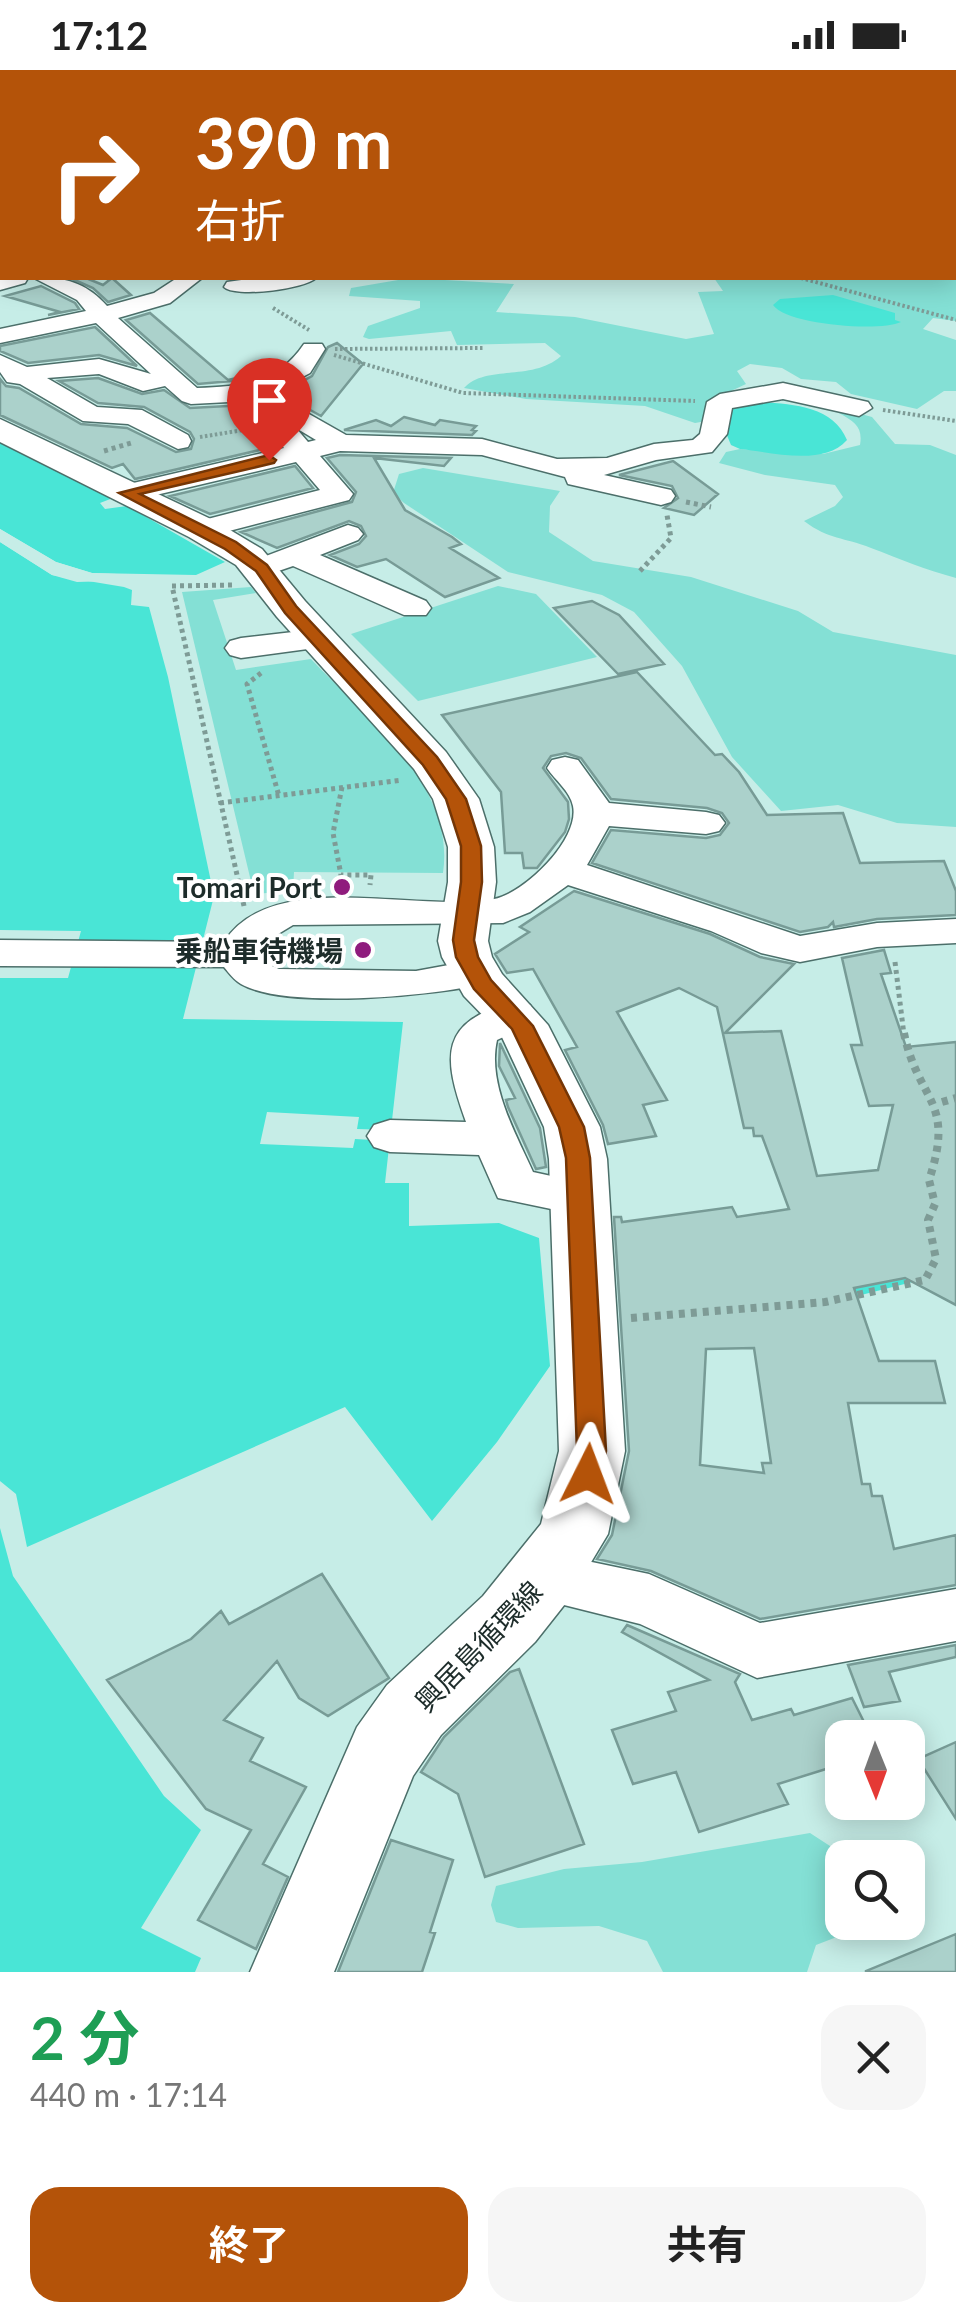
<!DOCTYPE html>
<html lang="ja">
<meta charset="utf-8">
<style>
:root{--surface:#fff;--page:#f6f6f6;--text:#222;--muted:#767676;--accent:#b45309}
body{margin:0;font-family:Lato,"Noto Sans JP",sans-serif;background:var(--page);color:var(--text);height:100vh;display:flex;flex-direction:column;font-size:38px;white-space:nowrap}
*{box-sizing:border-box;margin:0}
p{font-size:32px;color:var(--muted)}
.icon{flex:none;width:55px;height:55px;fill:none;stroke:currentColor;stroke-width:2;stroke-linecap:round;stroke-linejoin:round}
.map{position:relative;height:1902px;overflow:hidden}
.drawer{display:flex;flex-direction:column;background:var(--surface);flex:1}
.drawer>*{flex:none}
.guide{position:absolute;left:0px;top:0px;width:958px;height:210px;box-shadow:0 5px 25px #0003;background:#b45309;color:#fff;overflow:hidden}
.needle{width:65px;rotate:179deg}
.fabs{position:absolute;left:825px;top:1650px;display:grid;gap:20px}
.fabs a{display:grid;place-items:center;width:100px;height:100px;border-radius:20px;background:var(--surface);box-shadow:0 5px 25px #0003;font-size:50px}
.pin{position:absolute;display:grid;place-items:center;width:85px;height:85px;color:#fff;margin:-102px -42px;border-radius:50% 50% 50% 0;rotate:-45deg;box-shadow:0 0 10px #0007}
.pin .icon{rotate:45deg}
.me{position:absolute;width:110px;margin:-55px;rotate:3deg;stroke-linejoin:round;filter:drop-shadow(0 0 8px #0008)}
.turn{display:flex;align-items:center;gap:35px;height:210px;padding:0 30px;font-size:45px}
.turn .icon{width:130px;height:130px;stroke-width:2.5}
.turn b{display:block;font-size:70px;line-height:85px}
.round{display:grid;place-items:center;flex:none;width:105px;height:105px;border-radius:30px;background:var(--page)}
.headline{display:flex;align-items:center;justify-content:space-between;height:170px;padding:0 30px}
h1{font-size:60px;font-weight:700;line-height:75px;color:#1e9e55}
.action{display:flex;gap:20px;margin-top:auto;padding:20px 30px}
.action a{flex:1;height:115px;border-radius:30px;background:var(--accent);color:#fff;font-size:40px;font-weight:700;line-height:115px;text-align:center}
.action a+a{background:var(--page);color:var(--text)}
.status{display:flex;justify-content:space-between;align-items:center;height:70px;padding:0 50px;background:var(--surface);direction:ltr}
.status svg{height:28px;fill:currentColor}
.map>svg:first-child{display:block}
.green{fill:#84e0d5}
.water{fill:#49e5d6}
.pier{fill:#c6ede7}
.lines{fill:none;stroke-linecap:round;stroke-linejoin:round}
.stream{stroke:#49e5d6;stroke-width:11}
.building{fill:#abd1cb;stroke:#779b96;stroke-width:2.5;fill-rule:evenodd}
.minor-casing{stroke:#4c6f6a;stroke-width:3}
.major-casing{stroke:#4c6f6a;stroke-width:3}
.path-far2{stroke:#7e9b96;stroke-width:4;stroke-dasharray:2.5 2.5;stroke-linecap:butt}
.path-far1{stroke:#7e9b96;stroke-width:5;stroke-dasharray:4 4;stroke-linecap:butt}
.path{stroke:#7e9b96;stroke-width:8;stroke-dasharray:6 6;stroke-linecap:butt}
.minor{fill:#fff;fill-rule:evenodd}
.major{fill:#fff;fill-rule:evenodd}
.route{fill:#b45309;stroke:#753606;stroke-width:2.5}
.poi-dot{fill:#8f1c7d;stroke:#fff;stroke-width:4}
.labels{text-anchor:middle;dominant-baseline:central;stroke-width:8;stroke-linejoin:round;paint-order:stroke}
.poi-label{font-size:28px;font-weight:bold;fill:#1d2c2a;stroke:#fff;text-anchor:end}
.street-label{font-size:28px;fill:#1d2c2a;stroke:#fff}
</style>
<div class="status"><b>17:12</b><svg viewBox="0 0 49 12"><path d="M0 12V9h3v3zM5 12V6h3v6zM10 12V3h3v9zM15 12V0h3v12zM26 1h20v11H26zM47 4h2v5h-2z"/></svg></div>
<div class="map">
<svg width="956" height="1902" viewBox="0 0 956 1902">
<rect width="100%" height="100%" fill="#c6ede7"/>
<path class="green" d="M 956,201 L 956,251 L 933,248 L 923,259 L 956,270 L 956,321 L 944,321 L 917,339 L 851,324 L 836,312 L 801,309 L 782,298 L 750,294 L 737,301 L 746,314 L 716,328 L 712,350 L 695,353 L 645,336 L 526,329 L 464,318 C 486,294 532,312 561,286 L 545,273 L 457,275 L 451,261 L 369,269 L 363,267 L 368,256 L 420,238 L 420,231 L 349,226 L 351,218 L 410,208 L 514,214 L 496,242 L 575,247 L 686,269 L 714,264 L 698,222 L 723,221 L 714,208 L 955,208 Z
M 846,340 L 872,347 L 895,374 L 930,375 L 956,385 L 956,508 C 926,500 900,489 871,478 C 844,467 829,470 804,451 L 835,436 L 843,427 L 835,415 L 765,405 L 719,393 L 726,382 L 740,379 L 823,384 L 860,375 C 863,357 855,352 839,343 Z
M 423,398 L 560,421 L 550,436 L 549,462 L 593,491 L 691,507 L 798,541 L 833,562 L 956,585 L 956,757 L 897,753 L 838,735 L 781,741 L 732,687 L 682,596 L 634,542 L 602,525 L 508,502 L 404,433 L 393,423 L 399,404 Z
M 498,516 L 536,524 L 597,587 L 418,631 L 351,564 Z
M 251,517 L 256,523 L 213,530 L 236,600 L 311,589 C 365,647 456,714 443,803 L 294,802 L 293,821 L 254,824 L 182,522 Z
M 810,1763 L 847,1787 L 842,1788 L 842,1852 L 864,1853 L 860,1858 L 816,1875 L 807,1902 L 663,1902 L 647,1871 L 599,1856 L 518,1858 L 496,1852 L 491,1835 L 496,1816 L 564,1799 L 642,1792 Z"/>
<path class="water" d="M 833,225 L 895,243 L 895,250 L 901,252 C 880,262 787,255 773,235 L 780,229 Z
M 742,331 C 777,334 831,330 847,370 C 823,397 772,382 740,379 L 731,375 L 726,363 L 730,333 Z
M 0,367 L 118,426 L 100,433 L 105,439 L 127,436 L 225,492 L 196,505 L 92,503 L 56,492 L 0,459 Z
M 0,472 L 52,505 L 124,517 L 132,520 L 131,535 L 149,537 L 168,607 L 214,826 L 183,949 L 403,952 L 385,1113 L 409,1113 L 409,1156 L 499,1153 L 539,1168 L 550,1296 L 497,1372 L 432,1451 L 345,1337 L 27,1477 L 16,1424 L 0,1411 Z
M 0,1458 L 13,1506 L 164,1726 L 201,1760 L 141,1858 L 201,1888 L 195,1902 L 0,1902 Z"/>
<path class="pier" d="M 0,459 L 56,492 L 92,503 L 142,505 L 142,510 L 77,512 L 52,505 L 0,472 L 0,467 L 54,501 L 90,508 L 53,496 L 0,465 Z
M 0,860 L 81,861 L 68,908 L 0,908 Z
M 267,1042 L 359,1047 L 357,1059 L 391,1060 L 390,1071 L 355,1069 L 353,1078 L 260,1074 Z"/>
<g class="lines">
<path class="stream" d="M 843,1224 L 918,1205"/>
</g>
<path class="building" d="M 70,208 L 86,208 L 103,215 L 112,208 L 131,225 L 108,232 L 93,218 Z
M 41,216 L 75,233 L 79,239 L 48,245 L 60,242 L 5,226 Z
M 150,243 L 228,310 L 271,300 L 243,310 L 198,314 L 126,250 Z
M 95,257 L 137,296 L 99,285 L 28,293 L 0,281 L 0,276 Z
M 337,273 L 363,294 L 321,346 L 280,323 L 312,306 L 328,277 Z
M 98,308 L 142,324 L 164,320 L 190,338 L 247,335 L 281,354 L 274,356 L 269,364 L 277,376 L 135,409 L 123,394 L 112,398 L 0,345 L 0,309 L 6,316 L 19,318 L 81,354 L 127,358 L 176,382 L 191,379 L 194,369 L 190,362 L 144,337 L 98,333 L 59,311 Z
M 404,347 L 435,355 L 440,350 L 476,356 L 472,360 L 476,361 L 472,365 L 344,360 L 376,350 L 391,356 Z
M 340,385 L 451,388 L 444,396 L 374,388 L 405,440 L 452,467 L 461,474 L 450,478 L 499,508 L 445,527 L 386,489 L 357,497 L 330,485 L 359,474 L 366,466 L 361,456 L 349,451 L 277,478 L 241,462 L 352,432 L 356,422 L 327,388 Z
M 673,391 L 718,424 L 694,445 L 664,438 L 678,428 L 672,416 L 619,405 Z
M 295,396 L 313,418 L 210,444 L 170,426 Z
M 592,531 L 619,545 L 664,594 L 618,604 L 554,538 Z
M 637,602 L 715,685 L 722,684 L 739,702 L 767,745 L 843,743 L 860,793 L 944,791 L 956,821 L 956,845 L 877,849 L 834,857 L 833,852 L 828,857 L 800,862 L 592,793 L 611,760 L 706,768 L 720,765 L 729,753 L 722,743 L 707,738 L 611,729 L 581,688 L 566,683 L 551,686 L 543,698 L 568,732 L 569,749 L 565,762 L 537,798 L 524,798 L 522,783 L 505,783 L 501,722 L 442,645 Z
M 574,821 L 710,864 L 760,887 L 794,894 L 725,963 L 781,961 L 817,1106 L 878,1100 L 893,1035 L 869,1036 L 851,975 L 862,975 L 842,888 L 884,880 L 891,903 L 881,904 L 906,977 L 956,972 L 956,1235 L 905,1208 L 854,1218 L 879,1291 L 935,1291 L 945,1333 L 848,1333 L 862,1414 L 870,1414 L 872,1426 L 882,1426 L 894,1479 L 956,1465 L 956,1515 L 760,1549 L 651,1501 L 597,1489 L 612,1465 L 629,1381 L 614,1147 L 621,1147 L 622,1152 L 732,1137 L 737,1147 L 789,1139 L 762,1066 L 754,1066 L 753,1058 L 744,1058 L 717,937 L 679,918 L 617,942 L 667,1030 L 643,1035 L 656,1066 L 608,1074 L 603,1055 L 565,980 L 577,977 L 533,899 L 507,903 L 495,884 L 529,862 L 520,857 ZM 754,1278 L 771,1393 L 762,1393 L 764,1403 L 700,1395 L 706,1279 Z
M 500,973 L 540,1058 L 546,1097 L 536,1099 L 508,1037 L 506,1030 L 515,1028 L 499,996 Z
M 322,1504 L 389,1608 L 328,1646 L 299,1628 L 277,1591 L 224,1650 L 263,1668 L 250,1691 L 306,1717 L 263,1794 L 288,1807 L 256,1879 L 198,1850 L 251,1760 L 206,1739 L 107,1610 L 191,1569 L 221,1541 L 229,1554 Z
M 627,1555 L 740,1604 L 735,1612 L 752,1650 L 791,1639 L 794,1645 L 852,1628 L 872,1668 L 842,1668 L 842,1694 L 778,1714 L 788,1734 L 699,1762 L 676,1702 L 633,1714 L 612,1660 L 676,1641 L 668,1622 L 709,1610 L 622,1562 Z
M 956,1575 L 956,1587 L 889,1602 L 900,1631 L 864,1637 L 848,1595 Z
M 519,1599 L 584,1774 L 485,1807 L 458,1724 L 421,1702 L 444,1667 L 510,1602 Z
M 956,1672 L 956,1749 L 918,1689 Z
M 391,1770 L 453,1790 L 430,1862 L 435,1863 L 422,1902 L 338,1902 Z
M 956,1864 L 956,1902 L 866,1902 L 866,1901 Z"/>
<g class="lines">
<defs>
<path id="minor" d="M 474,0 L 495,0 L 497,2 L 476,2 Z
M 955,71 L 956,71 L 956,83 L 955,83 Z
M 955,135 L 956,135 L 956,147 L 955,147 Z
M 0,153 L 2,153 L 2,170 L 0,170 Z
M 0,206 L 2,208 L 28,208 L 25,213 L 0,220 Z
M 34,208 C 64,206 87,213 107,236 L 154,223 L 177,208 L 202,208 L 170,233 L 118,248 L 197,318 C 242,316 277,314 304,274 L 322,274 L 325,279 L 310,303 L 272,323 L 346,365 L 482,369 L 557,389 L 607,388 L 654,374 L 693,370 L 700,364 L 707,332 L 720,324 L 783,313 L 868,332 L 872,338 L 859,346 L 783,329 L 732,338 L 727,364 L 712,382 L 656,390 L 604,405 L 671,420 L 675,426 L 671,432 L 661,435 L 568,414 L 565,407 L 482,385 L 340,381 L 320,386 L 353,424 L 349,430 L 202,468 L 192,465 L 187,459 L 192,453 L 320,420 L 296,392 L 126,432 L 116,429 L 112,423 L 116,417 L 284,378 L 273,364 L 277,358 L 295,358 L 248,331 L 191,334 L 182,331 L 165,316 L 143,321 L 99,304 L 47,308 L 97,337 L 142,340 L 188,365 L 191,371 L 188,377 L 178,379 L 128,354 L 83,351 L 20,314 L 7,312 L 0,302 L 0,285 L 27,297 L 99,289 L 151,304 L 96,253 L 0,273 L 0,259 L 86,241 L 77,230 ZM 296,358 L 316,370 L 308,372 Z
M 256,208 L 316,208 C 305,219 235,228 224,217 L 227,212 Z
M 348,455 L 358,458 L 363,464 L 358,470 L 320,485 L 426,531 L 431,538 L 426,545 L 404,545 L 293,496 L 261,507 L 250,504 L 246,498 L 250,492 Z
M 319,559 L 330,562 L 335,569 L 330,576 L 241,588 L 230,585 L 225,578 L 230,571 L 241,568 Z
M 565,687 L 578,690 L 609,733 L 706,742 L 719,745 L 725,753 L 719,761 L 706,764 L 609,756 L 587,795 L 800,866 L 877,853 L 956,849 L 956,873 L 877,877 L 800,892 L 761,883 L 711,861 L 568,815 L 530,842 L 503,853 L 293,855 L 265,872 L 281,876 L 287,885 L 281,894 L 272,896 L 279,899 L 416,901 L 476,890 L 491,894 L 497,903 L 491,912 C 439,926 286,940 241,914 C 234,910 229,903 224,897 L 0,896 L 0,870 L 224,872 C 273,796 417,844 494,829 C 525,823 580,769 573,736 C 570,721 555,710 547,698 L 552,690 Z
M 515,931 L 530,935 L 536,945 L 530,955 L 497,970 C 487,1014 516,1064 533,1102 L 597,1116 L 604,1128 L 597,1140 L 580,1145 L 498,1128 L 479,1085 L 390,1082 L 374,1077 L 367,1066 L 374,1055 L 390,1050 L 466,1052 C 442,985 439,952 515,931 Z
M 544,1482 L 649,1504 L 760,1553 L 956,1519 L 956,1571 L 757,1608 L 640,1554 L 524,1525 L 515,1507 L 524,1489 Z"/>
<path id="major" d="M 905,0 L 929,0 L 931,2 L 907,2 Z
M 955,29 L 956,29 L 956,43 L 955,43 Z
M 2,137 L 2,153 L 0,154 L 0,138 Z
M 0,349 L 215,451 L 262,479 L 305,531 L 446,682 L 479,729 L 494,777 L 496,812 L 488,871 L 492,887 L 502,904 L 548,955 L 600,1057 L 607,1089 L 625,1381 L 608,1464 L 569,1529 L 535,1572 L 441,1665 L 413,1706 L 334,1902 L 250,1902 L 357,1657 L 387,1615 L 483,1526 L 541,1454 L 559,1381 L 549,1089 L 544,1057 L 500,963 L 464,926 L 442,887 L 438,871 L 448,812 L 448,777 L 433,729 L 414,699 L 277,547 L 236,495 L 189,467 L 0,372 Z"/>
</defs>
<use href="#minor" class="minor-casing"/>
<use href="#major" class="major-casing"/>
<path class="path-far2" d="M 801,208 L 956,250
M 273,238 L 309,260
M 335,279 L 483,278
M 334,285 L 463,323 L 695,331
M 883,340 L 956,351
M 200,367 L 262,357"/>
<path class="path-far1" d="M 104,381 L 131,373
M 686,432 L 711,437
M 640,501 L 671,468 L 667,445
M 232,515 L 172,516 L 244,836
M 261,603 L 247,614 L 279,726
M 342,717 L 333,763 L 341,805 L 371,805 L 370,815
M 220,733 L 402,710
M 895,892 L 904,965"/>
<path class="path" d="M 942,1032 L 956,1028
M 631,1248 L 825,1232 L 925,1210 L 936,1189 L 928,1150 L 935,1134 L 929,1110 C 956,1030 918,1032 904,963"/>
<use href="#minor" class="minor"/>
<use href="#major" class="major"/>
</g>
<path class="route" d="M 269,385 L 276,390 L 274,393 L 140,424 L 236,472 L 267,495 L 296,536 L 437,687 L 466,729 L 481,776 L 482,812 L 474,870 L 478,887 L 491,910 L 533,956 L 584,1057 L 590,1088 L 606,1381 L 598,1412 L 588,1416 L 577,1412 L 573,1404 L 577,1381 L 566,1088 L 559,1057 L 512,959 L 474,919 L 456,887 L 453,870 L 461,812 L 461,776 L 446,729 L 423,695 L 285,543 L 256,501 L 225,479 L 119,423 Z"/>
<g class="poi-dot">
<circle cx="342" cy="817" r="10"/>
<circle cx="363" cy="880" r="10"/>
</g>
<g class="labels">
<g class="poi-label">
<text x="322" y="817">Tomari Port</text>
<text x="343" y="880">乗船車待機場</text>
</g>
<g class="street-label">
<text transform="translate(478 1576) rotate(-46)">興居島循環線</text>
</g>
</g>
</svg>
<div class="fabs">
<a><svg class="needle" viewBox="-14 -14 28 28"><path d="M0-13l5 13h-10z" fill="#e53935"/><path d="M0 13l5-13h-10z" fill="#767676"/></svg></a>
<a><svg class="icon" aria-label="search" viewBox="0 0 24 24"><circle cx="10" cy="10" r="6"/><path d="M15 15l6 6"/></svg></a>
</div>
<div class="pin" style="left:269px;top:390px;background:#d93025"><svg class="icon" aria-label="arrive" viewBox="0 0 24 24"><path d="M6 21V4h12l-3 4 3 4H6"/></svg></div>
<svg class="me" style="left:588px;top:1404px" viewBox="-20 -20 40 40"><path d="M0-17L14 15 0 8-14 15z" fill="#b45309" stroke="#fff" stroke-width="4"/></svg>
<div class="guide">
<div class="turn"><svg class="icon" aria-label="right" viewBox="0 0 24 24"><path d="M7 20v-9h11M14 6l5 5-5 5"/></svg><div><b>390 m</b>右折</div></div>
</div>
</div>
<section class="drawer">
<div class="headline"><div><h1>2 分</h1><p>440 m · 17:14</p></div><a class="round"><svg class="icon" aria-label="close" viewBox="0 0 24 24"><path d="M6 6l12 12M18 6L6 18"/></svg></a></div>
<div class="action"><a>終了</a><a>共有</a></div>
</section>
